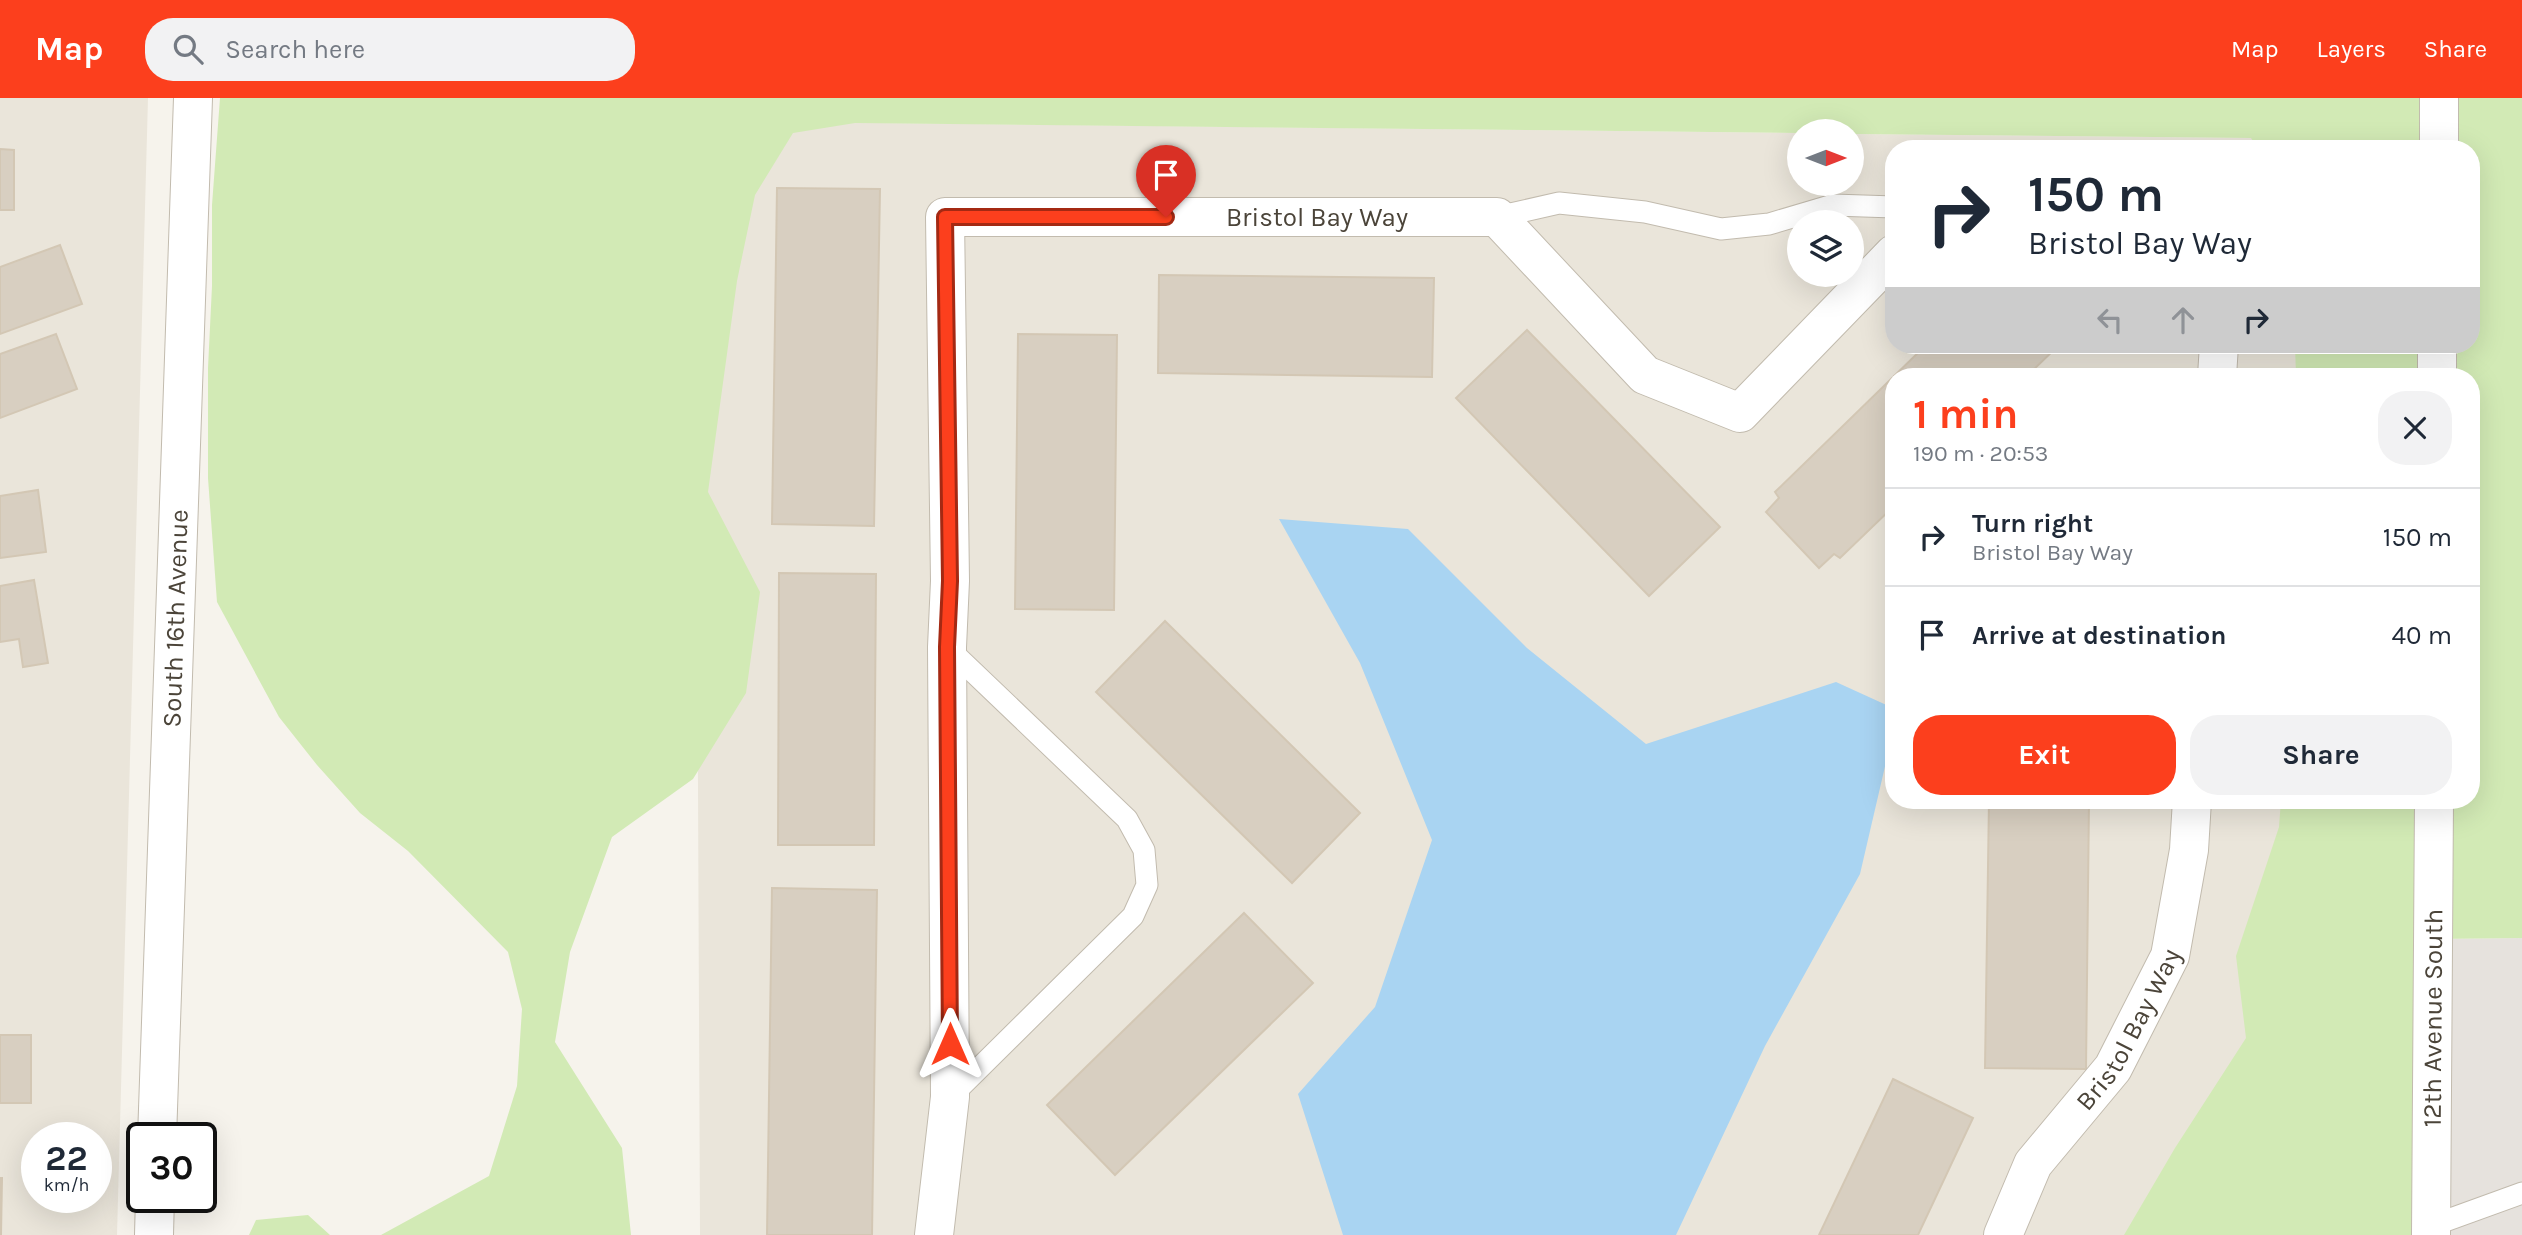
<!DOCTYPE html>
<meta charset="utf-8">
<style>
:root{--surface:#fff;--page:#f2f2f3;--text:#1f2937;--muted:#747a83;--line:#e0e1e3;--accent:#fc3f1d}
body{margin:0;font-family:Karla,sans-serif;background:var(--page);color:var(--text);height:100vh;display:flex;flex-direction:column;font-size:26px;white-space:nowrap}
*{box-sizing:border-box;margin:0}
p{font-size:23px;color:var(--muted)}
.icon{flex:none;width:38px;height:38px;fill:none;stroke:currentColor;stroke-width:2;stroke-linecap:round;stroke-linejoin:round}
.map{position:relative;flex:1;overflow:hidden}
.drawer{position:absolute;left:1885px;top:270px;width:595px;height:441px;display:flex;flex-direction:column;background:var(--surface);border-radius:28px;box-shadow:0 7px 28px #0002}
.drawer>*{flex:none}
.banner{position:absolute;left:1885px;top:42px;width:595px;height:214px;border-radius:28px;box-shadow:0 7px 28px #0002;background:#fff;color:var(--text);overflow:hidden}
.needle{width:46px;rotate:90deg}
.fabs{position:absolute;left:1787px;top:21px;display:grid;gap:14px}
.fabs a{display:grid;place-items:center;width:77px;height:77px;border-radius:50%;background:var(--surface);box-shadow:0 7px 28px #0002;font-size:35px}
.speed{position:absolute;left:21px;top:1024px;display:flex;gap:14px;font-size:35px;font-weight:700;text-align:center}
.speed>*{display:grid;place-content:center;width:91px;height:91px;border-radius:50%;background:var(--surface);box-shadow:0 7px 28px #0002;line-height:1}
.speed small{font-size:18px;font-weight:400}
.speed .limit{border:4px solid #111;border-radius:10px;background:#fff;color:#111}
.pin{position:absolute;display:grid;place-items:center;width:60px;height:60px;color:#fff;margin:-72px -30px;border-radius:50% 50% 50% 0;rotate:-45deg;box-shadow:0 0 7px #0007}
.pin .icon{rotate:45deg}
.me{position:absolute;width:77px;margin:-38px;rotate:0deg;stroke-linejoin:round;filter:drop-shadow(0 0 5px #0008)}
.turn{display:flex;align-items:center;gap:24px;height:147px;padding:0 28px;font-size:32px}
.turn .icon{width:91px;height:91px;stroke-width:2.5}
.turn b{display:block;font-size:49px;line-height:60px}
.lanes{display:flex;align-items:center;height:66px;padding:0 28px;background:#0003;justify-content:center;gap:35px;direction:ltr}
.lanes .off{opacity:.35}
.round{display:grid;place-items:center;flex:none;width:74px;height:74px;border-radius:28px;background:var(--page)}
.overview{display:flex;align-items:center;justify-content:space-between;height:119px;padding:0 28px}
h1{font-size:42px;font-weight:700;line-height:52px;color:var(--accent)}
.cta{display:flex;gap:14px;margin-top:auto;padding:14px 28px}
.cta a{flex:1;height:80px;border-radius:28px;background:var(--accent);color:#fff;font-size:28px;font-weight:700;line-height:80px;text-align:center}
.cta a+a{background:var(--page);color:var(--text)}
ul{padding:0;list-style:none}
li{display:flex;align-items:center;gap:21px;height:98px;padding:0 28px;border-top:2px solid var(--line)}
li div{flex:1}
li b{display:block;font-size:26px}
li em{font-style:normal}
header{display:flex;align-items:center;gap:42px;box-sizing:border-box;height:98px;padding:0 35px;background:var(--accent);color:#fff}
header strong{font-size:33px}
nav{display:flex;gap:38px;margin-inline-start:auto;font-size:24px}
.search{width:490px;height:63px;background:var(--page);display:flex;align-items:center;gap:18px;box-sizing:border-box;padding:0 24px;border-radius:28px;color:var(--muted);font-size:26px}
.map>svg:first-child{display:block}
.residential{fill:#eae5da;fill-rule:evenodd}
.industrial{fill:#e6e2dd}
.green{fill:#d2eab5}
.water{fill:#a9d4f2}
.building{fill:#d8cfc1;stroke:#d3c7b4;stroke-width:2}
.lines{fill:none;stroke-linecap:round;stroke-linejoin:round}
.service-casing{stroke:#c2bbae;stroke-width:23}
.minor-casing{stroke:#c2bbae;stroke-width:40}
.service{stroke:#fff;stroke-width:21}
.minor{stroke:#fff;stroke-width:38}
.route-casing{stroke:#a42913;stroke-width:18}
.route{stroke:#fc3f1d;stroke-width:12}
.labels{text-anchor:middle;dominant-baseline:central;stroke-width:5;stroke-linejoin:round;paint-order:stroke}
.street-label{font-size:26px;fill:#4b4439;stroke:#fff}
</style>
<header>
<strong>Map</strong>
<div class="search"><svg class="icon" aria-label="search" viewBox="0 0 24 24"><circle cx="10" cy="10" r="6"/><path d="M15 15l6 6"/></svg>Search here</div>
<nav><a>Map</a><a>Layers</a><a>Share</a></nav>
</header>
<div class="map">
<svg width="2522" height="1137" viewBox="0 0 2522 1137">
<rect width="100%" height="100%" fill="#f6f3ec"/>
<path class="residential" d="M 0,0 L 148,0 L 117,1137 L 0,1137 ZM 37,1040 L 96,1040 L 96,1099 L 37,1099 Z
M 695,23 L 1799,35 L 1799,86 L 1852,86 L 1852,36 L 2251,40 L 2310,51 L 1894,51 L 1894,247 L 2307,247 L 2306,278 L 1894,278 L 1894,702 L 2299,702 L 2295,952 L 2199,1137 L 700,1137 ZM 1799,124 L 1852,124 L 1852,177 L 1799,177 Z"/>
<path class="industrial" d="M 2522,840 L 2522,1137 L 2431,1137 L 2434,841 Z"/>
<path class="green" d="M 220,0 L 2422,0 L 2422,51 L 2258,51 L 2251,40 L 1852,36 L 1852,33 L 1799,33 L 1799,35 L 855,25 L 793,35 L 755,97 L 737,183 L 708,394 L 760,494 L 746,595 L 693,681 L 612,739 L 570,854 L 555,944 L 622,1050 L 631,1137 L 381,1137 L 489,1078 L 517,988 L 522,911 L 508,854 L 408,753 L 360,715 L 317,667 L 279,619 L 217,504 L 208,380 L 208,270 L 212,188 L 212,107 Z
M 2432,0 L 2522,0 L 2522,840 L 2434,841 L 2433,702 L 2471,702 L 2471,278 L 2433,278 L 2433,247 L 2471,247 L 2471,51 L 2432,51 Z
M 2295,247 L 2420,247 L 2420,278 L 2296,278 Z
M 2281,702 L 2417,702 L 2417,849 L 2413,940 L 2413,1137 L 2124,1137 L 2175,1050 L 2246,940 L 2236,858 L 2279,729 Z
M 308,1117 L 330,1137 L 249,1137 L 256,1122 Z"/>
<path class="water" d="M 1279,421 L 1408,431 L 1527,550 L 1646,646 L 1836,584 L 1893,610 L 1893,634 L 1860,776 L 1765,948 L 1676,1137 L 1343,1137 L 1298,996 L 1375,909 L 1432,742 L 1360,565 Z"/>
<path class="building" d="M 0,51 L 14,52 L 14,112 L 0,112 Z
M 777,90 L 880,91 L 874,428 L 772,426 Z
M 60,147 L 82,206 L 0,236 L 0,169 Z
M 1159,177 L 1434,180 L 1432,279 L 1158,275 Z
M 1527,232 L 1720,429 L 1649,498 L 1456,300 Z
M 56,236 L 77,291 L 0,320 L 0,256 Z
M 1018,236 L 1117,237 L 1114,512 L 1015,511 Z
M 1926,247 L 2059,247 L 2027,278 L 1894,278 L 1894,408 L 1840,460 L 1834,456 L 1819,470 L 1766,414 L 1779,400 L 1775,394 Z
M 38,392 L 46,454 L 0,460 L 0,398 Z
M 779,475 L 876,476 L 874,747 L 778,747 Z
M 34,482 L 48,565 L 23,569 L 19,541 L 0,544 L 0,488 Z
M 1165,523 L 1360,715 L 1292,785 L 1096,594 Z
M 1989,702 L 2089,702 L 2086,971 L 1985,970 Z
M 772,790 L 877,792 L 872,1137 L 767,1137 Z
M 1244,815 L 1313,885 L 1115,1077 L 1047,1007 Z
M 0,937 L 31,937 L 31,1005 L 0,1005 Z
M 1893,981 L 1973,1020 L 1918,1137 L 1819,1137 Z
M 0,1080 L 2,1080 L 1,1137 L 0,1137 Z"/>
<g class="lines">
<defs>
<path id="service" d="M 1497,119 L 1559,105 L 1645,114 L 1721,131 L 1769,126 L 1833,107 L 1894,109
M 947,549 L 1127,721 L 1144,752 L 1147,787 L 1133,818 L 950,999
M 2431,1128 L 2522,1095"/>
<g id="minor">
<path d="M 2439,51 L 2439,0"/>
<path d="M 2217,278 L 2219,247"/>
<path d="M 2437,278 L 2437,247"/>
<path id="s1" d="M 157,1040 L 193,0"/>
<path d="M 154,1137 L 155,1099"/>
<path id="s2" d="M 934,1137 L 950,999 L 947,549 L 950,483 L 945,119 L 1497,119 L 1645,277 L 1740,315 L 1894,156"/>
<path id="s3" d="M 2003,1137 L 2033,1066 L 2113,970 L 2170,858 L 2189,752 L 2192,702"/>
<path id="s4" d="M 2431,1137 L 2434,702"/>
</g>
</defs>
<use href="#service" class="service-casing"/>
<use href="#minor" class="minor-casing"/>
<use href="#service" class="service"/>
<use href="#minor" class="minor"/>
</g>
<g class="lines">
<defs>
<path id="route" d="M 950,946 L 947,549 L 950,483 L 945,119 L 1166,119"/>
</defs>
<use href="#route" class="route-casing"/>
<use href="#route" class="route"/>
</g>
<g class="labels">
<g class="street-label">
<text stroke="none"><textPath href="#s2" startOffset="1391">Bristol Bay Way</textPath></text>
<text stroke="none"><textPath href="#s1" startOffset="520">South 16th Avenue</textPath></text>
<text stroke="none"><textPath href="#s4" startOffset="217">12th Avenue South</textPath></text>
<text stroke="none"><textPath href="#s3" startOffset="243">Bristol Bay Way</textPath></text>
</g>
</g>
</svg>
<div class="fabs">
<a><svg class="needle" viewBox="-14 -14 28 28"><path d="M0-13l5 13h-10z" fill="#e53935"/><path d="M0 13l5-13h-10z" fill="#747a83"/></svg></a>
<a><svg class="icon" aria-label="layers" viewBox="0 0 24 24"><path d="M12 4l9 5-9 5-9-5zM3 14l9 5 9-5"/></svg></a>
</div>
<div class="speed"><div>22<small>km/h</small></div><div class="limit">30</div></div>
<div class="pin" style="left:1166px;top:119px;background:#d93025"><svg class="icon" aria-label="arrive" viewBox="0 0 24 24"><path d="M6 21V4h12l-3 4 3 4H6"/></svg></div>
<svg class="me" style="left:950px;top:946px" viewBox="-20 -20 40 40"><path d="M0-17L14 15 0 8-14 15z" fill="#fc3f1d" stroke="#fff" stroke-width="4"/></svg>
<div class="banner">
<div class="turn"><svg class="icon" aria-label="right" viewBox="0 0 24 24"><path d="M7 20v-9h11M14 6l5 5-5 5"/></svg><div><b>150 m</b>Bristol Bay Way</div></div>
<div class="lanes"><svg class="icon off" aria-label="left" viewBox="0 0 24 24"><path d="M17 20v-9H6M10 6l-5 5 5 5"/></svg><svg class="icon off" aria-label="ahead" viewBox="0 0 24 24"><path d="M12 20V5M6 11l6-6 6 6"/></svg><svg class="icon" aria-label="right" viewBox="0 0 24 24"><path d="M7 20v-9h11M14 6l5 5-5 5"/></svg></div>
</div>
<section class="drawer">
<div class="overview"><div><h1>1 min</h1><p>190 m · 20:53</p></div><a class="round"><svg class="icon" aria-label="close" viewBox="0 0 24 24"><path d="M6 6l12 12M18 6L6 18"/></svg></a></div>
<ul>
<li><svg class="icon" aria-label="right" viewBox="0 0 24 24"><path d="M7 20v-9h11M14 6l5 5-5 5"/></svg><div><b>Turn right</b><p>Bristol Bay Way</p></div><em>150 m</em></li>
<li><svg class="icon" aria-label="arrive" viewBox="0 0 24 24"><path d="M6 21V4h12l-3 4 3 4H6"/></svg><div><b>Arrive at destination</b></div><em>40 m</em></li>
</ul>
<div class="cta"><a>Exit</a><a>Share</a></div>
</section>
</div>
